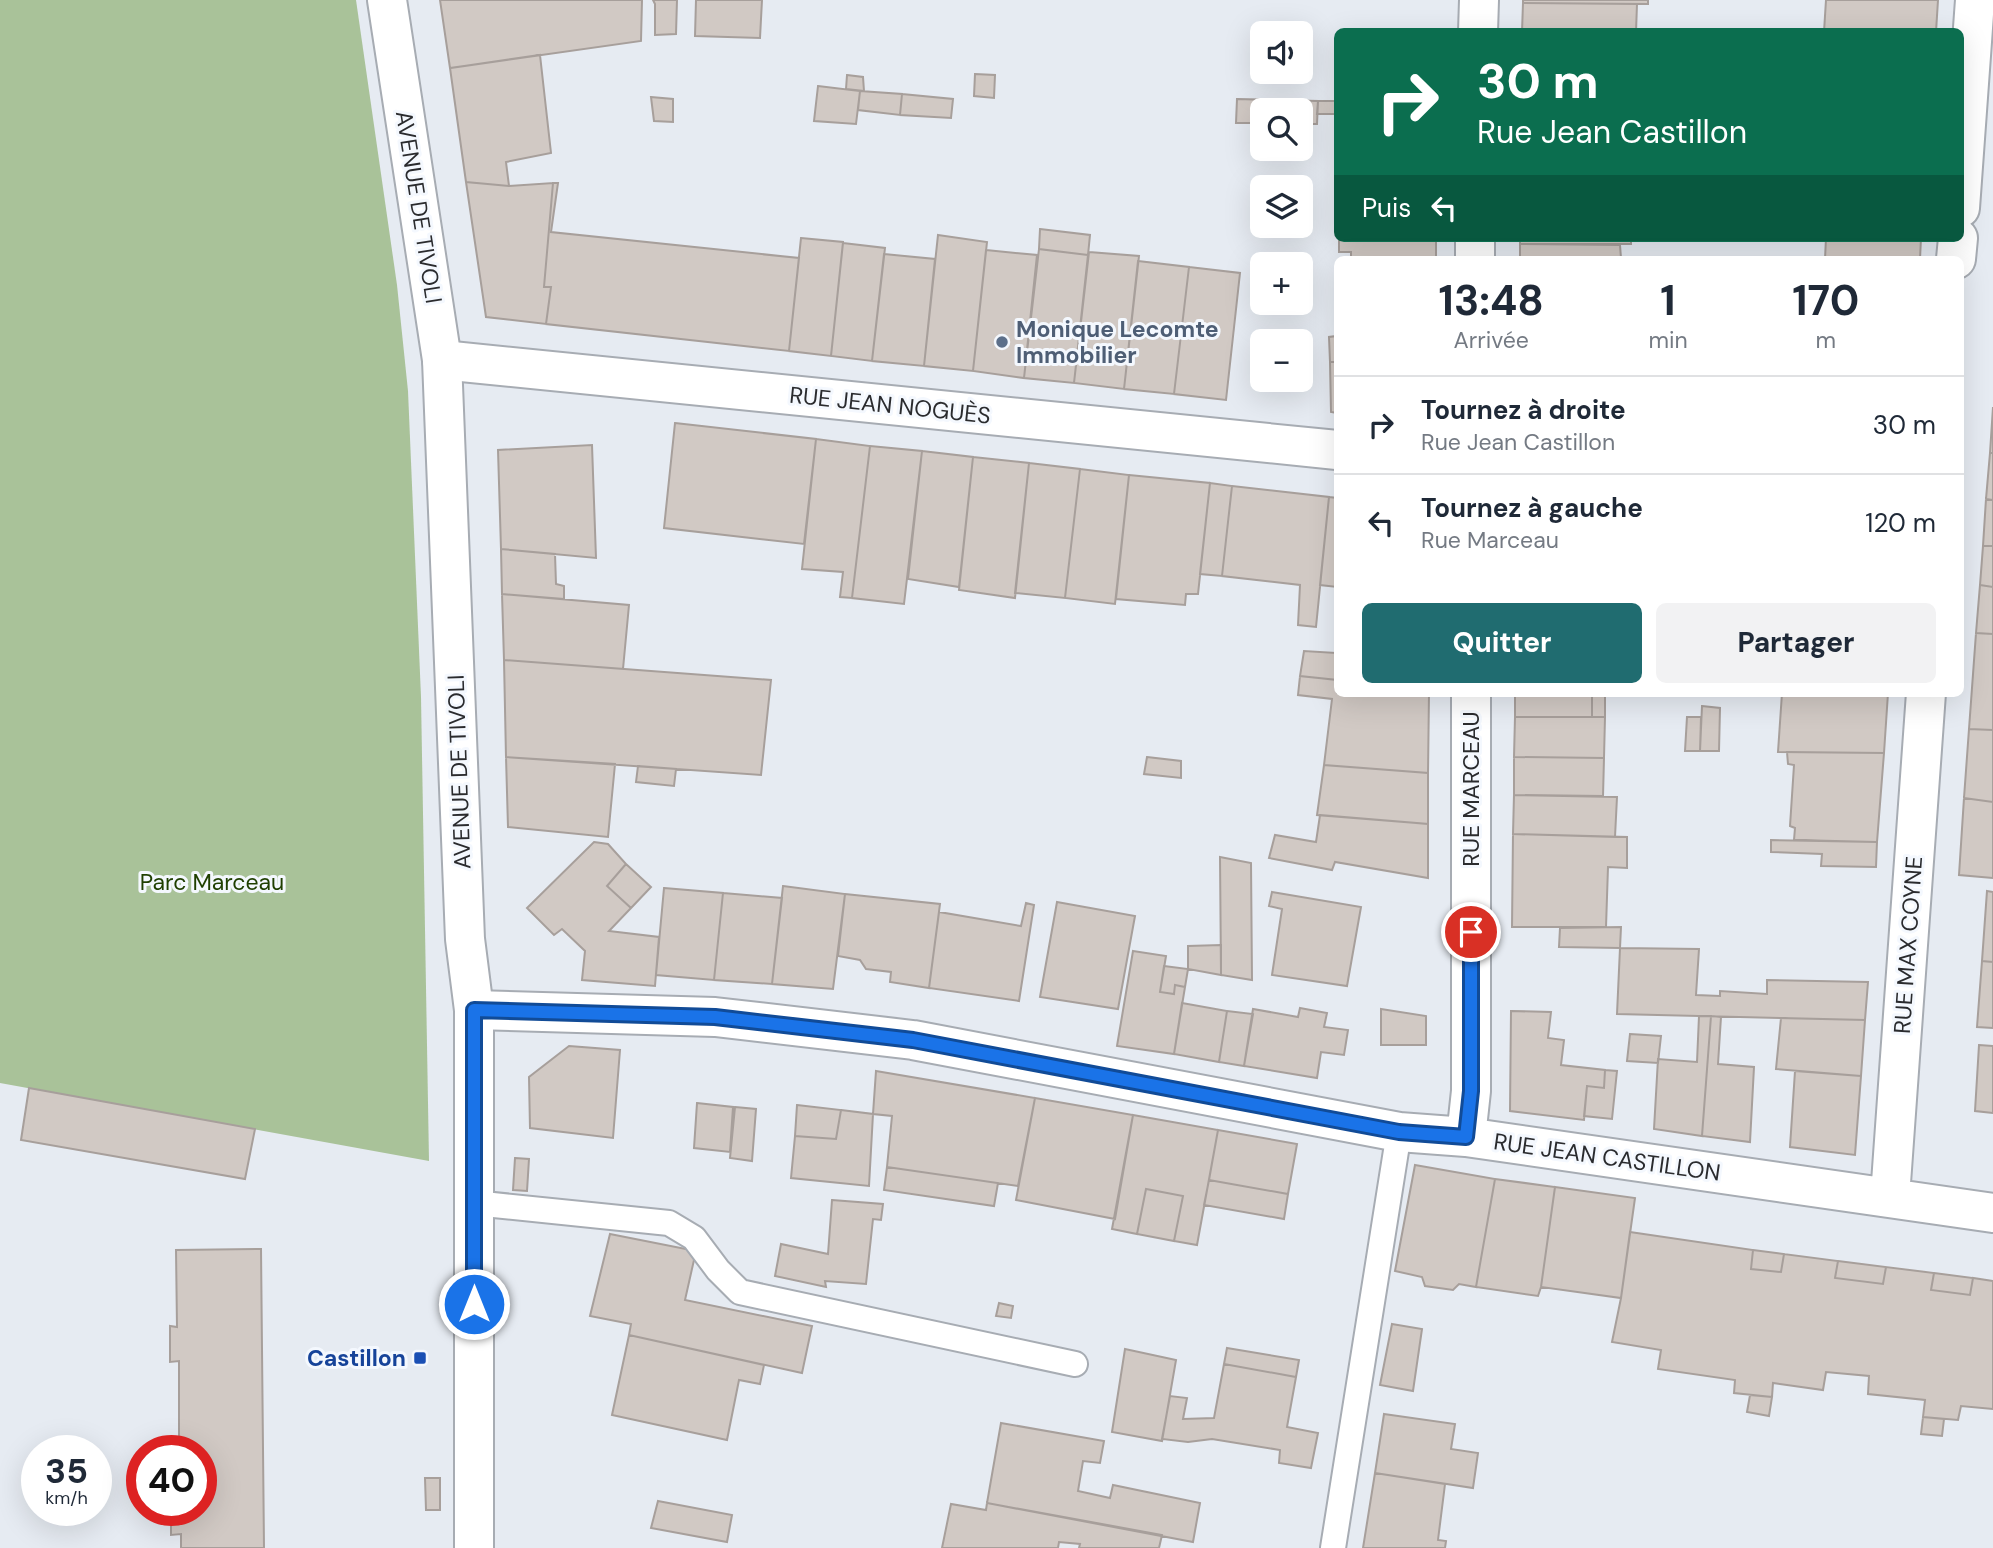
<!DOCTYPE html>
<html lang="fr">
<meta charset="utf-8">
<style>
:root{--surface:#fff;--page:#f2f2f3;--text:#1f2937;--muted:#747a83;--line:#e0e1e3;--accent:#206c70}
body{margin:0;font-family:"DM Sans",sans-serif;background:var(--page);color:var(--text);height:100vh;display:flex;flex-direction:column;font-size:26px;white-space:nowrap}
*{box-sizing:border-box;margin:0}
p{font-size:23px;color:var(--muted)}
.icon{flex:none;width:38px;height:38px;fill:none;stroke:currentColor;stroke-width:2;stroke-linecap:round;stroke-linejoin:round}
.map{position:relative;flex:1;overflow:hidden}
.side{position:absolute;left:1334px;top:256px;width:630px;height:441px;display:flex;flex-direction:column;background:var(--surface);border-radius:10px;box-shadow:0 7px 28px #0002}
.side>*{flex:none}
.guide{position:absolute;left:1334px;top:28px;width:630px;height:214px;border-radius:10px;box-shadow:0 7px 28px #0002;background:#0b6e4f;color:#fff;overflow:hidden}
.controls{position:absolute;left:1250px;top:21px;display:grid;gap:14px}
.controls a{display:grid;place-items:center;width:63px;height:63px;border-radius:10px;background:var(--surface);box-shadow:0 7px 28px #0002;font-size:35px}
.speed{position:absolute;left:21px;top:1435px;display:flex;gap:14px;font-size:35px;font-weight:700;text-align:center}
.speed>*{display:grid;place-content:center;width:91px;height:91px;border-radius:50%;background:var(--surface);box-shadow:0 7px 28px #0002;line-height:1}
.speed small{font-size:18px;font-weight:400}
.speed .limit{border:10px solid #d22;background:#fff;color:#111}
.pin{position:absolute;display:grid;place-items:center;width:60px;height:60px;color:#fff;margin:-30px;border:4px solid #fff;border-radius:50%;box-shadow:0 2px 7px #0007}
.me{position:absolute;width:77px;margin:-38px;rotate:0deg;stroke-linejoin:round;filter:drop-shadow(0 0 5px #0008)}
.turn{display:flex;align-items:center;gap:24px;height:147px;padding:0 28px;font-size:32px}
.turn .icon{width:91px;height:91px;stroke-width:2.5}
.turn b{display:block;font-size:49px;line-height:60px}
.then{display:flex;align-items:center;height:66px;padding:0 28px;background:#0003;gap:14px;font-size:26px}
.eta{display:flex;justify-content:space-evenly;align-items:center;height:119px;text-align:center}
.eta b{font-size:42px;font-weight:700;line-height:49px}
.primary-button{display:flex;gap:14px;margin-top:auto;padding:14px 28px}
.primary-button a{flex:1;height:80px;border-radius:10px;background:var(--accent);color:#fff;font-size:28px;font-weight:700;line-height:80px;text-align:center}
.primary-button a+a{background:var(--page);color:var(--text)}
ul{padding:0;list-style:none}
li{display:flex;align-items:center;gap:21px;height:98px;padding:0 28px;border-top:2px solid var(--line)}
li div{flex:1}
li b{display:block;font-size:26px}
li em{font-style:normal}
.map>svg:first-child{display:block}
.green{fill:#a9c299}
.building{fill:#d1c9c4;stroke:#a79f9b;stroke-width:2}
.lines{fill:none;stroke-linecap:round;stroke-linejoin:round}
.service-casing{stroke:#a7acb3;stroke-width:28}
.minor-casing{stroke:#a7acb3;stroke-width:42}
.tertiary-casing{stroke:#a7acb3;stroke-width:42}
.service{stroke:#fff;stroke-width:24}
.minor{stroke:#fff;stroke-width:38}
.tertiary{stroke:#fff;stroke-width:38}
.route-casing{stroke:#114b97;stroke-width:18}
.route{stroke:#1a73e8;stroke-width:12}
.service-dot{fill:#5c6f8a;stroke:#f4f8fe;stroke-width:2.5}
.transit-dot{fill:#1a4fb4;stroke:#f4f8fe;stroke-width:2.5}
.labels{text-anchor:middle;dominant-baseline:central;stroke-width:6;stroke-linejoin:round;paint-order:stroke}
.street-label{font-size:23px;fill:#2a2b2e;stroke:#f4f8fe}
.service-label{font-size:23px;font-weight:bold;fill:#4e5e75;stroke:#f4f8fe;text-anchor:start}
.park-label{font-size:23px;fill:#1f3f00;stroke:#f4f8fe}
.transit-label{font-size:23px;font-weight:bold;fill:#164399;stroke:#f4f8fe;text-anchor:end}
</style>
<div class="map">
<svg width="1993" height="1548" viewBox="0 0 1993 1548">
<rect width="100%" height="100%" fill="#e6ebf2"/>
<path class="green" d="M 0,0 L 356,0 L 397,285 L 408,391 L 421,697 L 429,1161 L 0,1083 Z"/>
<path class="building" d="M 440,0 L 642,0 L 641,41 L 450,68 Z
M 677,0 L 676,34 L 655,35 L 655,4 L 653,0 Z
M 696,0 L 762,0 L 760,38 L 695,36 Z
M 1523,0 L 1648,0 L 1648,4 L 1523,3 Z
M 1826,0 L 1938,0 L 1936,32 L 1824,32 Z
M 1523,3 L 1637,4 L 1636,32 L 1522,32 Z
M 540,55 L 551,153 L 506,162 L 509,186 L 466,182 L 450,68 Z
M 975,74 L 995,75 L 994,98 L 974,96 Z
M 847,75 L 863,77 L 864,91 L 846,89 Z
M 818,86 L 860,91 L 856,124 L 814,121 Z
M 860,91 L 902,94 L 900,115 L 858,110 Z
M 902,94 L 953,99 L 951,118 L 900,115 Z
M 651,97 L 673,99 L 673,122 L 654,121 Z
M 1237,99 L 1277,100 L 1277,110 L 1262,110 L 1262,123 L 1236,123 Z
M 1277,100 L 1318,101 L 1317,124 L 1300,124 L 1300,110 L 1277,110 Z
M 1318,101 L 1337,101 L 1337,114 L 1317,114 Z
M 466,182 L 509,186 L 553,183 L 544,287 L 551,287 L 546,324 L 486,317 Z
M 553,183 L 558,183 L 551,232 L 799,258 L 789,351 L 546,324 L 551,287 L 544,287 Z
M 1040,229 L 1090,235 L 1088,255 L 1039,249 Z
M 938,235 L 987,242 L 973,371 L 924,366 Z
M 801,238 L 843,242 L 831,356 L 789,351 Z
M 1339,238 L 1436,238 L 1436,259 L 1351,259 L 1351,252 L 1339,252 Z
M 1520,238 L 1631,238 L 1631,244 L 1520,244 Z
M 1826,238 L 1921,238 L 1920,259 L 1825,259 Z
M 843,243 L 885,248 L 872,361 L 831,356 Z
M 1520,244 L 1620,245 L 1621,258 L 1520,259 Z
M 1039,249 L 1088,255 L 1074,383 L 1024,378 Z
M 986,250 L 1037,255 L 1024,378 L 973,371 Z
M 1089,252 L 1139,256 L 1124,389 L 1074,383 Z
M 884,254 L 935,259 L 924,366 L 872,361 Z
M 1138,261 L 1189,267 L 1174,394 L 1124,389 Z
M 1189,267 L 1240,273 L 1226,400 L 1174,394 Z
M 1337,336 L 1337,362 L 1330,362 L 1329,337 Z
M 1330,362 L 1337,362 L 1337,413 L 1331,412 Z
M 1993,407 L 1993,453 L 1990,453 Z
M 675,423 L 816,439 L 804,544 L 664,528 Z
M 816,439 L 870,446 L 852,598 L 840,597 L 843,572 L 802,569 Z
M 592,445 L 596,558 L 501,549 L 498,450 Z
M 870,446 L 922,451 L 904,604 L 852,598 Z
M 922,451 L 973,457 L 959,587 L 908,579 Z
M 1990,453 L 1993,453 L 1993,500 L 1986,499 Z
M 973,457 L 1029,463 L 1015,598 L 959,590 Z
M 1029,463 L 1080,469 L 1065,598 L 1015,593 Z
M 1080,469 L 1129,475 L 1115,604 L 1065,598 Z
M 1129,475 L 1210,483 L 1198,594 L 1186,594 L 1185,605 L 1116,599 Z
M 1210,483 L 1232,486 L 1222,576 L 1200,574 Z
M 1232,486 L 1329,497 L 1316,627 L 1298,625 L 1300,585 L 1222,576 Z
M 1329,497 L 1337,498 L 1337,587 L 1320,585 Z
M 1986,499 L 1993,500 L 1993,546 L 1983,546 Z
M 1983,546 L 1993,546 L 1993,587 L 1980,585 Z
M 501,549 L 555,554 L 556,584 L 564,586 L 564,599 L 502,594 Z
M 1980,585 L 1993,587 L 1993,634 L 1976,633 Z
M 502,594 L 629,605 L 623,669 L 504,660 Z
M 1976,633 L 1993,634 L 1993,730 L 1969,729 Z
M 1337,646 L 1337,680 L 1300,676 L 1304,651 L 1336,653 Z
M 504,660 L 771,680 L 761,775 L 506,757 Z
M 1300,676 L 1337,680 L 1337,693 L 1429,693 L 1428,773 L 1324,765 L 1332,699 L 1298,695 Z
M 1515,693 L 1592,693 L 1592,717 L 1515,717 Z
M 1592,693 L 1605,693 L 1605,717 L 1592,717 Z
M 1782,693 L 1888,693 L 1884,753 L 1778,752 Z
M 1702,706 L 1720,708 L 1719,751 L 1700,751 Z
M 1515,717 L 1605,717 L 1604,758 L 1514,757 Z
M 1687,717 L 1701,717 L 1700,751 L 1685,751 Z
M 1969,729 L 1993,730 L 1993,802 L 1964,798 Z
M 1787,752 L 1884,753 L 1877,842 L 1794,840 L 1795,828 L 1790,826 L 1794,765 L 1788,764 Z
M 506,757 L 615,764 L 608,837 L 508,827 Z
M 1147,757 L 1181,761 L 1181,778 L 1144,774 Z
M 1514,757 L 1604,758 L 1603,796 L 1514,795 Z
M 1324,765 L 1428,773 L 1428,824 L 1317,815 Z
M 638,766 L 676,769 L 674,786 L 636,782 Z
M 1514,795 L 1617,797 L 1615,837 L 1513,834 Z
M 1964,798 L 1993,802 L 1993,878 L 1959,875 Z
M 1320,815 L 1428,824 L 1428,878 L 1335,862 L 1332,870 L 1269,858 L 1275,835 L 1316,842 Z
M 1513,834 L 1627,837 L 1627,868 L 1608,867 L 1606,927 L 1512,927 Z
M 1771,840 L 1877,842 L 1876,867 L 1821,866 L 1822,854 L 1771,852 Z
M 594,842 L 608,844 L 626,864 L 607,886 L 631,908 L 609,931 L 659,937 L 655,986 L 582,980 L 585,951 L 562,929 L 554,935 L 527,908 Z
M 1220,857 L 1251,863 L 1252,980 L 1221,975 Z
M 626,864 L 651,887 L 631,908 L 607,886 Z
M 783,886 L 845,894 L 833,989 L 772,984 Z
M 664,888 L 723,893 L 714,980 L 656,975 Z
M 1987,891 L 1993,892 L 1993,962 L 1982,961 Z
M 1272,892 L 1361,907 L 1347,986 L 1272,975 L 1282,909 L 1269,906 Z
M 723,893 L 782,898 L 772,984 L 714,980 Z
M 845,894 L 940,904 L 929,988 L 890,982 L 891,972 L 866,969 L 860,960 L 838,956 Z
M 1057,902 L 1135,916 L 1118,1009 L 1040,997 Z
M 1026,903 L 1034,905 L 1019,1001 L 929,988 L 939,912 L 1021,926 Z
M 1621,927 L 1620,948 L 1559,947 L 1560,928 Z
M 1221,945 L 1221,975 L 1188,969 L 1188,946 Z
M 1620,948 L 1699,949 L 1696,995 L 1720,996 L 1720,991 L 1767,994 L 1767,980 L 1868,982 L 1865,1020 L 1617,1014 Z
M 1133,951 L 1166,956 L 1160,992 L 1174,994 L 1175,985 L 1185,987 L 1174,1054 L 1117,1046 Z
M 1982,961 L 1993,962 L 1993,1028 L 1977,1027 Z
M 1164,966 L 1188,969 L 1185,987 L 1175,985 L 1174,994 L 1160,992 Z
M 1182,1003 L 1227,1011 L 1219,1062 L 1174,1054 Z
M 1300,1008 L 1327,1013 L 1324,1027 L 1348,1030 L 1344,1055 L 1321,1052 L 1317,1078 L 1244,1066 L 1253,1009 L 1298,1017 Z
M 1381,1009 L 1426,1016 L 1426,1045 L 1381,1045 Z
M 1227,1011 L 1253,1014 L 1244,1066 L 1219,1062 Z
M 1511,1011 L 1551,1012 L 1548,1038 L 1564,1040 L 1561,1065 L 1605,1070 L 1604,1088 L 1587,1086 L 1584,1120 L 1510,1111 Z
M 1699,1016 L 1711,1016 L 1702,1136 L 1654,1129 L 1658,1059 L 1697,1062 Z
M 1711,1016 L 1721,1017 L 1718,1064 L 1754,1067 L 1750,1142 L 1702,1136 Z
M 1781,1018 L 1865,1020 L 1861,1076 L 1776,1069 Z
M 1630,1034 L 1661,1036 L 1658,1063 L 1627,1061 Z
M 1979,1045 L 1993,1046 L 1993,1113 L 1975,1111 Z
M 569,1046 L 620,1050 L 613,1138 L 530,1128 L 529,1077 Z
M 1605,1070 L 1617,1071 L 1612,1119 L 1584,1116 L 1587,1086 L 1604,1088 Z
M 876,1071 L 1035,1098 L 1018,1186 L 887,1167 L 892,1116 L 873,1114 Z
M 1795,1071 L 1861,1076 L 1855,1155 L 1790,1147 Z
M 29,1088 L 255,1129 L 245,1179 L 21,1140 Z
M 1035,1098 L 1133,1115 L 1115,1219 L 1016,1200 Z
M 697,1103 L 733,1107 L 730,1152 L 694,1148 Z
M 797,1105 L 841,1110 L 836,1139 L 795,1136 Z
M 735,1107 L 756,1109 L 752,1161 L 730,1158 Z
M 841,1110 L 873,1114 L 869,1186 L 791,1178 L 795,1136 L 836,1139 Z
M 1133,1115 L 1218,1130 L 1197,1245 L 1174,1241 L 1183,1196 L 1146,1189 L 1137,1234 L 1112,1229 Z
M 1218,1130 L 1297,1144 L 1288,1194 L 1209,1180 Z
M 515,1158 L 529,1159 L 527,1191 L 513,1190 Z
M 1415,1165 L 1495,1179 L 1476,1287 L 1459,1284 L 1453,1290 L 1425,1286 L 1422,1277 L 1395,1271 Z
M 887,1167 L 998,1183 L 994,1206 L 884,1190 Z
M 1495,1179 L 1555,1187 L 1541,1287 L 1538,1296 L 1476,1287 Z
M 1209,1180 L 1288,1194 L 1284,1219 L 1204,1205 Z
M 1555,1187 L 1635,1198 L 1621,1298 L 1541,1287 Z
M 1146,1189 L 1183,1196 L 1174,1241 L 1137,1234 Z
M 832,1200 L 883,1204 L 881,1220 L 873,1219 L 866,1284 L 825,1281 L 826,1287 L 775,1276 L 781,1244 L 828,1254 Z
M 1630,1232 L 1753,1250 L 1751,1269 L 1781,1272 L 1784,1254 L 1838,1261 L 1835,1278 L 1883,1284 L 1886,1267 L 1934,1273 L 1931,1290 L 1970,1295 L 1973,1278 L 1993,1281 L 1993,1409 L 1961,1406 L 1958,1420 L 1923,1417 L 1925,1400 L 1868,1394 L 1869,1376 L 1826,1372 L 1823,1390 L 1773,1383 L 1772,1397 L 1734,1393 L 1735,1380 L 1658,1369 L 1661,1350 L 1612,1342 L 1621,1298 Z
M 610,1234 L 696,1251 L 685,1300 L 812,1326 L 802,1373 L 629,1335 L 631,1324 L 590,1316 Z
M 261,1249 L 264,1548 L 181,1548 L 181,1534 L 171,1535 L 171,1510 L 201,1510 L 201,1451 L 179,1451 L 179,1361 L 170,1362 L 170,1326 L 177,1327 L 176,1250 Z
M 1753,1250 L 1784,1254 L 1781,1272 L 1751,1269 Z
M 1838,1261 L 1886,1267 L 1883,1284 L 1835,1278 Z
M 1934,1273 L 1973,1278 L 1970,1295 L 1931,1290 Z
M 999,1303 L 1013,1306 L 1011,1318 L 996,1316 Z
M 1392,1324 L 1422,1329 L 1413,1391 L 1380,1385 Z
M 629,1335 L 764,1365 L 760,1384 L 739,1380 L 727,1440 L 612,1415 Z
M 1227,1348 L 1299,1360 L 1296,1377 L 1224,1364 Z
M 1125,1349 L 1176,1360 L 1162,1441 L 1112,1432 Z
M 1224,1364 L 1296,1377 L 1287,1427 L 1318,1433 L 1311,1468 L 1279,1463 L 1280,1450 L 1212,1439 L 1188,1442 L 1162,1439 L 1170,1396 L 1187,1398 L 1183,1419 L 1214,1418 Z
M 1750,1395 L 1772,1397 L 1769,1416 L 1747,1412 Z
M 1384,1414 L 1455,1424 L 1451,1449 L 1478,1453 L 1473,1488 L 1375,1473 Z
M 1923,1417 L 1944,1419 L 1942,1436 L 1921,1434 Z
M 1001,1423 L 1104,1441 L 1100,1463 L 1083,1461 L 1078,1491 L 1110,1498 L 1113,1485 L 1200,1503 L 1193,1542 L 987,1503 Z
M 1375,1473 L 1445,1484 L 1438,1540 L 1446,1541 L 1445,1548 L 1363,1548 Z
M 425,1478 L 440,1478 L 440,1510 L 426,1510 Z
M 658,1501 L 732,1515 L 727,1542 L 651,1528 Z
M 987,1503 L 1162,1535 L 1159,1548 L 1079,1548 L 1080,1544 L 1059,1542 L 1058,1548 L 942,1548 L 951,1504 L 986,1510 Z"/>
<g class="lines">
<defs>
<path id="service" d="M 474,1203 L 669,1223 L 694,1238 L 718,1270 L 740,1292 L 1075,1364
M 1333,1548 L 1399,1132"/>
<path id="minor" d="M 1478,32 L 1479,0
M 1960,208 L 1975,0
M 1475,259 L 1475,238
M 1956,259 L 1958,238
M 442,360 L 1337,450
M 474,1010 L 715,1017 L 913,1040 L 1399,1132 L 1466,1137 L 1993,1213
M 1466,1137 L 1471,1091 L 1471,693
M 1890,1197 L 1926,693"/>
<path id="tertiary" d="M 387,0 L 442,360 L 465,939 L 474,1010 L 474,1548"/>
</defs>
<use href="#service" class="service-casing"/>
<use href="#minor" class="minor-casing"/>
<use href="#tertiary" class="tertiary-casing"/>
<use href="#service" class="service"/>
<use href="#minor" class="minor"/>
<use href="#tertiary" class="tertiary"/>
</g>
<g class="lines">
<defs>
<path id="route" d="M 474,1304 L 474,1010 L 715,1017 L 913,1040 L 1399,1132 L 1466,1137 L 1471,1091 L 1471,932"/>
</defs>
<use href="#route" class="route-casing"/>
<use href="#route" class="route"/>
</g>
<circle class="service-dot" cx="1002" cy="342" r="7"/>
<rect class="transit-dot" x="413" y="1351" width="14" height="14" rx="3.5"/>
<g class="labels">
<g class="street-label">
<text transform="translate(419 207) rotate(81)">AVENUE DE TIVOLI</text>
<text transform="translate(890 405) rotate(6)">RUE JEAN NOGUÈS</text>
<text transform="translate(459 772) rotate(-92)">AVENUE DE TIVOLI</text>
<text transform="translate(1471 789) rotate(-90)">RUE MARCEAU</text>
<text transform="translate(1908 945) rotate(-86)">RUE MAX COYNE</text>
<text transform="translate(1607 1157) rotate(8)">RUE JEAN CASTILLON</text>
</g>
<g class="service-label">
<text x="1016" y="329">Monique Lecomte<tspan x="1016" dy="26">Immobilier</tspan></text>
</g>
<g class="park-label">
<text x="212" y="882">Parc Marceau</text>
</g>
<g class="transit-label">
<text x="406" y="1358">Castillon</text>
</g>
</g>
</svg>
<div class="controls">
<a><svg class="icon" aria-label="sound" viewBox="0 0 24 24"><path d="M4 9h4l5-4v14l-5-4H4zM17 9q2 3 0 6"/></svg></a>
<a><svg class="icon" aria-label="search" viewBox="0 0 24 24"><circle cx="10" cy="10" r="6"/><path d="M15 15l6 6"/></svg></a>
<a><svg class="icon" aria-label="layers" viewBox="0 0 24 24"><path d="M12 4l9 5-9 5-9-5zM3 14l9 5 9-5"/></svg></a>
<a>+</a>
<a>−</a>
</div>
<div class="speed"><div>35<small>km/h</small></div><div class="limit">40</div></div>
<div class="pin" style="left:1471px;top:932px;background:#d93025"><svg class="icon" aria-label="arrive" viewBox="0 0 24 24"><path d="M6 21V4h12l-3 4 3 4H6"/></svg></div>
<svg class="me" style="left:474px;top:1304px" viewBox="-20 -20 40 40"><circle r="17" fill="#1a73e8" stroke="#fff" stroke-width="3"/><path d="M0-11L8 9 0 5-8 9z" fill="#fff"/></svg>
<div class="guide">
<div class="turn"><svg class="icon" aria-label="right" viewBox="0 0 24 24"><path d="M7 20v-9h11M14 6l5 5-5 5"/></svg><div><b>30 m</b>Rue Jean Castillon</div></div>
<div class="then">Puis<svg class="icon" aria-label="left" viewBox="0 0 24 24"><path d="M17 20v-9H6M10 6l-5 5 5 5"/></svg></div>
</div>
<section class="side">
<div class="eta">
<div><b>13:48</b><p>Arrivée</p></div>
<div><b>1</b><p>min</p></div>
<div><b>170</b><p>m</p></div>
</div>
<ul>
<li><svg class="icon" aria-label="right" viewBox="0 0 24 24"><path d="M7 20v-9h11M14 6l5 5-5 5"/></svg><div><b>Tournez à droite</b><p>Rue Jean Castillon</p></div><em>30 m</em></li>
<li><svg class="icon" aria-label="left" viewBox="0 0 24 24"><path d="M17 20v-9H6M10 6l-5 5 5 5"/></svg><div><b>Tournez à gauche</b><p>Rue Marceau</p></div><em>120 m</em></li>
</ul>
<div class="primary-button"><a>Quitter</a><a>Partager</a></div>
</section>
</div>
